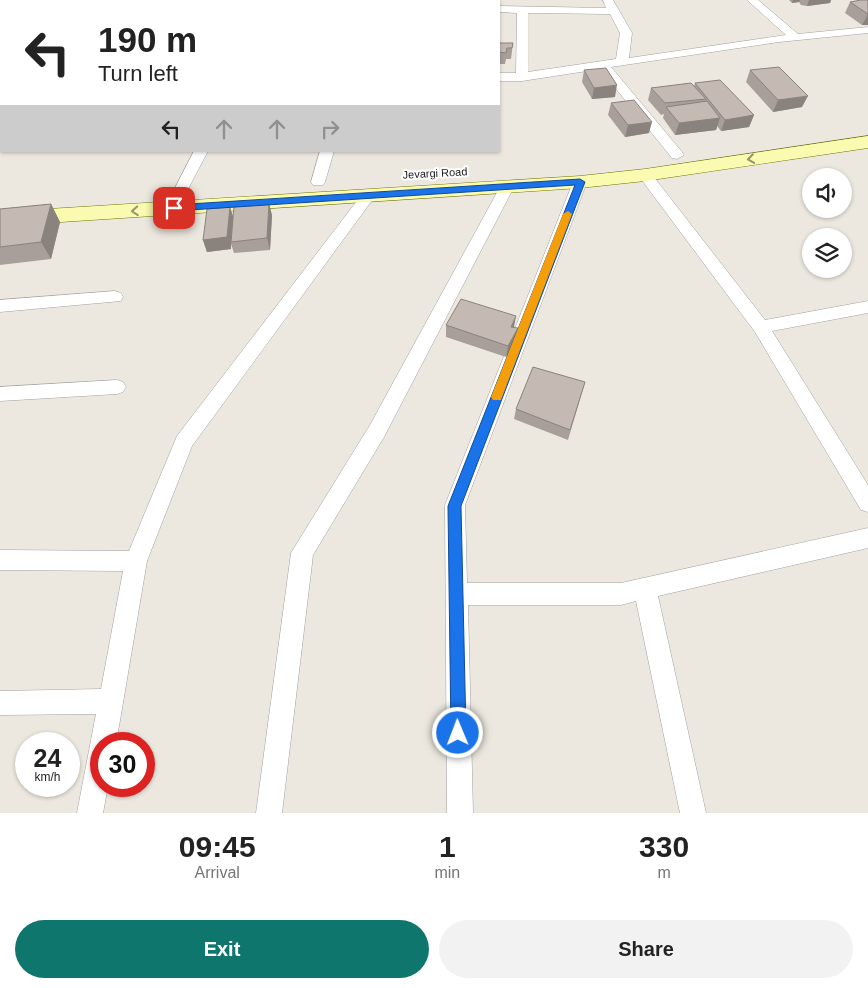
<!DOCTYPE html>
<style>
:root{--surface:#fff;--page:#f2f2f2;--text:#222;--muted:#767676;--accent:#0f766e}
body{margin:0;font-family:Arial,sans-serif;background:var(--page);color:var(--text);height:100vh;display:flex;flex-direction:column;font-size:19px;white-space:nowrap}
*{box-sizing:border-box;margin:0}
p{font-size:16px;color:var(--muted)}
.icon{flex:none;width:28px;height:28px;fill:none;stroke:currentColor;stroke-width:2;stroke-linecap:round;stroke-linejoin:round}
.map{position:relative;height:813px;overflow:hidden}
.panel{display:flex;flex-direction:column;background:var(--surface);flex:1}
.panel>*{flex:none}
.top-card{position:absolute;left:0px;top:0px;width:500px;height:152px;box-shadow:0 1px 4px #0004;background:#fff;color:var(--text);overflow:hidden}
.fabs{position:absolute;left:802px;top:168px;display:grid;gap:10px}
.fabs a{display:grid;place-items:center;width:50px;height:50px;border-radius:50%;background:var(--surface);box-shadow:0 1px 4px #0004;font-size:25px}
.speed{position:absolute;left:15px;top:732px;display:flex;gap:10px;font-size:25px;font-weight:700;text-align:center}
.speed>*{display:grid;place-content:center;width:65px;height:65px;border-radius:50%;background:var(--surface);box-shadow:0 1px 4px #0004;line-height:1}
.speed small{font-size:12px;font-weight:400}
.speed .limit{border:8px solid #d22;background:#fff;color:#111}
.pin{position:absolute;display:grid;place-items:center;width:42px;height:42px;color:#fff;margin:-21px;border-radius:10px;box-shadow:0 2px 8px #0006}
.me{position:absolute;width:55px;margin:-28px;rotate:359deg;stroke-linejoin:round;filter:drop-shadow(0 0 4px #0008)}
.turn{display:flex;align-items:center;gap:18px;height:105px;padding:0 15px;font-size:22px}
.turn .icon{width:65px;height:65px;stroke-width:2.5}
.turn b{display:block;font-size:35px;line-height:42px}
.lanes{display:flex;align-items:center;height:48px;padding:0 15px;background:#0003;justify-content:center;gap:25px;direction:ltr}
.lanes .off{opacity:.35}
.eta{display:flex;justify-content:space-evenly;align-items:center;height:85px;text-align:center}
.eta b{font-size:30px;font-weight:700;line-height:35px}
.button{display:flex;gap:10px;margin-top:auto;padding:10px 15px}
.button a{flex:1;height:58px;border-radius:30px;background:var(--accent);color:#fff;font-size:20px;font-weight:700;line-height:58px;text-align:center}
.button a+a{background:var(--page);color:var(--text)}
.map>svg:first-child{display:block}
.lines{fill:none;stroke-linecap:round;stroke-linejoin:round}
.minor-casing{stroke:#a1a1a1;stroke-width:1}
.secondary-casing{stroke:#6a7102;stroke-width:1}
.primary-casing{stroke:#915a00;stroke-width:1}
.minor{fill:#fff;fill-rule:evenodd}
.secondary{fill:#fafab0;fill-rule:evenodd}
.primary{fill:#feca93;fill-rule:evenodd}
.wall{fill:#a99f9a}
.shaded-wall{fill:#89827d}
.building{fill:#c4b9b3;stroke:#89827d}
.oneway{stroke:#95956c}
.route{fill:#1a73e8;stroke:#114b97}
.slow{fill:#f59e0b}
.labels{text-anchor:middle;dominant-baseline:central;stroke-width:4;stroke-linejoin:round;paint-order:stroke}
.far-street-label{font-size:11px;fill:#1a1a1a;stroke:#fff}
</style>
<div class="map">
<svg width="868" height="813" viewBox="0 0 868 813">
<rect width="100%" height="100%" fill="#ede8df"/>
<g class="lines">
<defs>
<path id="minor" d="M 21,0 L 31,0 L 31,1 L 21,1 Z
M 224,0 L 235,0 L 235,1 L 224,1 Z
M 603,0 L 613,0 L 632,33 L 629,58 L 786,35 L 747,0 L 758,0 L 798,34 L 868,27 L 868,33 L 779,42 L 611,67 L 682,152 L 684,155 L 677,159 L 672,158 L 600,69 L 522,81 L 499,81 L 499,73 L 516,73 L 517,13 L 499,12 L 499,6 L 606,8 ZM 528,13 L 610,14 L 620,33 L 616,59 L 528,72 Z
M 0,10 L 1,10 L 1,16 L 0,16 Z
M 194,151 L 208,151 L 186,193 L 176,193 L 174,190 Z
M 320,151 L 334,151 L 325,182 L 323,185 L 313,185 L 311,182 Z
M 645,171 L 650,172 L 765,320 L 868,301 L 868,313 L 772,331 L 868,485 L 868,512 L 861,510 L 755,332 L 638,175 L 640,172 Z
M 580,178 L 585,179 L 587,182 L 465,505 L 467,583 L 621,583 L 868,528 L 868,548 L 658,596 L 706,813 L 680,813 L 636,601 L 621,605 L 468,605 L 473,813 L 447,813 L 445,505 L 573,182 L 575,179 Z
M 507,183 L 512,184 L 514,187 L 384,437 L 313,555 L 282,813 L 256,813 L 291,553 L 370,425 L 500,187 L 502,184 Z
M 368,191 L 373,193 L 375,196 L 373,199 L 192,446 L 147,561 L 116,744 L 101,744 L 101,786 L 108,786 L 103,813 L 77,813 L 96,714 L 0,715 L 0,691 L 101,689 L 123,571 L 0,570 L 0,550 L 129,551 L 177,436 L 363,193 Z
M 115,291 L 121,293 L 123,297 L 121,301 L 0,312 L 0,300 Z
M 117,380 L 123,382 L 126,387 L 123,392 L 117,394 L 0,401 L 0,387 Z"/>
<path id="secondary" d="M 868,136 L 868,148 L 645,181 L 580,188 L 0,226 L 0,212 L 580,176 L 645,169 Z"/>
<path id="primary" d="M 0,63 L 1,63 L 1,73 L 0,73 Z"/>
</defs>
<use href="#minor" class="minor-casing"/>
<use href="#secondary" class="secondary-casing"/>
<use href="#primary" class="primary-casing"/>
<use href="#minor" class="minor"/>
<use href="#secondary" class="secondary"/>
<use href="#primary" class="primary"/>
</g>
<path class="wall" d="M 789,0 L 831,0 L 830,3 L 807,6 L 801,5 L 799,2 L 792,3 Z
M 868,0 L 868,25 L 862,25 L 845,13 L 850,2 Z
M 499,43 L 513,43 L 511,59 L 506,59 L 505,64 L 499,64 Z
M 584,70 L 615,97 L 592,99 L 582,82 Z
M 750,70 L 802,107 L 773,112 L 746,82 Z
M 695,83 L 754,115 L 749,127 L 721,131 L 717,126 L 716,130 L 675,135 L 663,118 L 664,114 L 661,115 L 648,100 L 651,88 L 694,86 Z
M 611,103 L 649,133 L 625,137 L 608,115 Z
M 51,204 L 60,222 L 51,259 L 0,265 L 0,209 Z
M 272,215 L 270,250 L 234,253 L 231,244 L 231,249 L 207,252 L 203,240 Z
M 446,325 L 514,328 L 518,328 L 516,340 L 506,357 L 446,337 Z
M 585,382 L 568,440 L 514,419 L 516,409 Z"/>
<path class="shaded-wall" d="M 793,0 L 800,0 L 799,2 L 792,3 Z
M 809,0 L 831,0 L 830,3 L 807,6 Z
M 868,14 L 868,25 L 862,25 Z
M 617,85 L 615,97 L 592,99 L 594,88 Z
M 808,96 L 802,107 L 773,112 L 778,100 Z
M 754,115 L 749,127 L 721,131 L 725,120 Z
M 720,118 L 716,130 L 675,135 L 679,123 Z
M 652,122 L 649,133 L 625,137 L 628,125 Z
M 269,203 L 272,215 L 270,250 L 267,238 Z
M 51,204 L 60,222 L 51,259 L 41,242 Z
M 230,207 L 234,219 L 231,242 L 231,249 L 207,252 L 203,240 Z
M 516,316 L 514,327 L 510,338 L 511,327 Z
M 518,328 L 516,340 L 506,357 L 508,346 Z"/>
<path class="building" d="M 861,0 L 868,0 L 868,14 L 850,2 Z
M 499,43 L 513,43 L 512,48 L 507,48 L 506,53 L 499,52 Z
M 779,67 L 808,96 L 778,100 L 750,70 Z
M 606,68 L 617,85 L 594,88 L 584,70 Z
M 720,80 L 754,115 L 725,120 L 695,83 Z
M 691,83 L 706,99 L 665,103 L 651,88 Z
M 634,100 L 652,122 L 628,125 L 611,103 Z
M 707,101 L 720,118 L 679,123 L 666,107 Z
M 269,203 L 267,238 L 231,242 L 234,206 Z
M 51,204 L 41,242 L 0,247 L 0,209 Z
M 230,207 L 227,237 L 203,240 L 207,209 Z
M 461,299 L 516,316 L 511,327 L 518,328 L 508,346 L 446,325 Z
M 533,367 L 585,382 L 570,430 L 516,409 Z"/>
<defs><path id="oneway-chevron" d="M-2-3.5L2.5 0L-2 3.5" fill="none" stroke-width="1.6" stroke-linecap="round" stroke-linejoin="round" transform="scale(1.25)"/></defs>
<g class="oneway">
<use href="#oneway-chevron" transform="translate(751 159) rotate(172)"/>
<use href="#oneway-chevron" transform="translate(135 211) rotate(176)"/>
</g>
<path class="route" d="M 580,179 L 585,182 L 461,506 L 466,733 L 464,739 L 458,741 L 453,739 L 451,733 L 448,506 L 575,185 L 174,211 L 170,208 L 174,205 Z"/>
<path class="slow" d="M 568,211 L 572,214 L 502,397 L 501,400 L 493,400 L 491,397 L 563,214 Z"/>
<g class="labels">
<g class="far-street-label">
<text transform="translate(435 173) rotate(-3)">Jevargi Road</text>
</g>
</g>
</svg>
<div class="fabs">
<a><svg class="icon" aria-label="sound" viewBox="0 0 24 24"><path d="M4 9h4l5-4v14l-5-4H4zM17 9q2 3 0 6"/></svg></a>
<a><svg class="icon" aria-label="layers" viewBox="0 0 24 24"><path d="M12 4l9 5-9 5-9-5zM3 14l9 5 9-5"/></svg></a>
</div>
<div class="speed"><div>24<small>km/h</small></div><div class="limit">30</div></div>
<div class="pin" style="left:174px;top:208px;background:#d93025"><svg class="icon" aria-label="arrive" viewBox="0 0 24 24"><path d="M6 21V4h12l-3 4 3 4H6"/></svg></div>
<svg class="me" style="left:458px;top:733px" viewBox="-20 -20 40 40"><circle r="17" fill="#1a73e8" stroke="#fff" stroke-width="3"/><path d="M0-11L8 9 0 5-8 9z" fill="#fff"/></svg>
<div class="top-card">
<div class="turn"><svg class="icon" aria-label="left" viewBox="0 0 24 24"><path d="M17 20v-9H6M10 6l-5 5 5 5"/></svg><div><b>190 m</b>Turn left</div></div>
<div class="lanes"><svg class="icon" aria-label="left" viewBox="0 0 24 24"><path d="M17 20v-9H6M10 6l-5 5 5 5"/></svg><svg class="icon off" aria-label="ahead" viewBox="0 0 24 24"><path d="M12 20V5M6 11l6-6 6 6"/></svg><svg class="icon off" aria-label="ahead" viewBox="0 0 24 24"><path d="M12 20V5M6 11l6-6 6 6"/></svg><svg class="icon off" aria-label="right" viewBox="0 0 24 24"><path d="M7 20v-9h11M14 6l5 5-5 5"/></svg></div>
</div>
</div>
<section class="panel">
<div class="eta">
<div><b>09:45</b><p>Arrival</p></div>
<div><b>1</b><p>min</p></div>
<div><b>330</b><p>m</p></div>
</div>
<div class="button"><a>Exit</a><a>Share</a></div>
</section>
